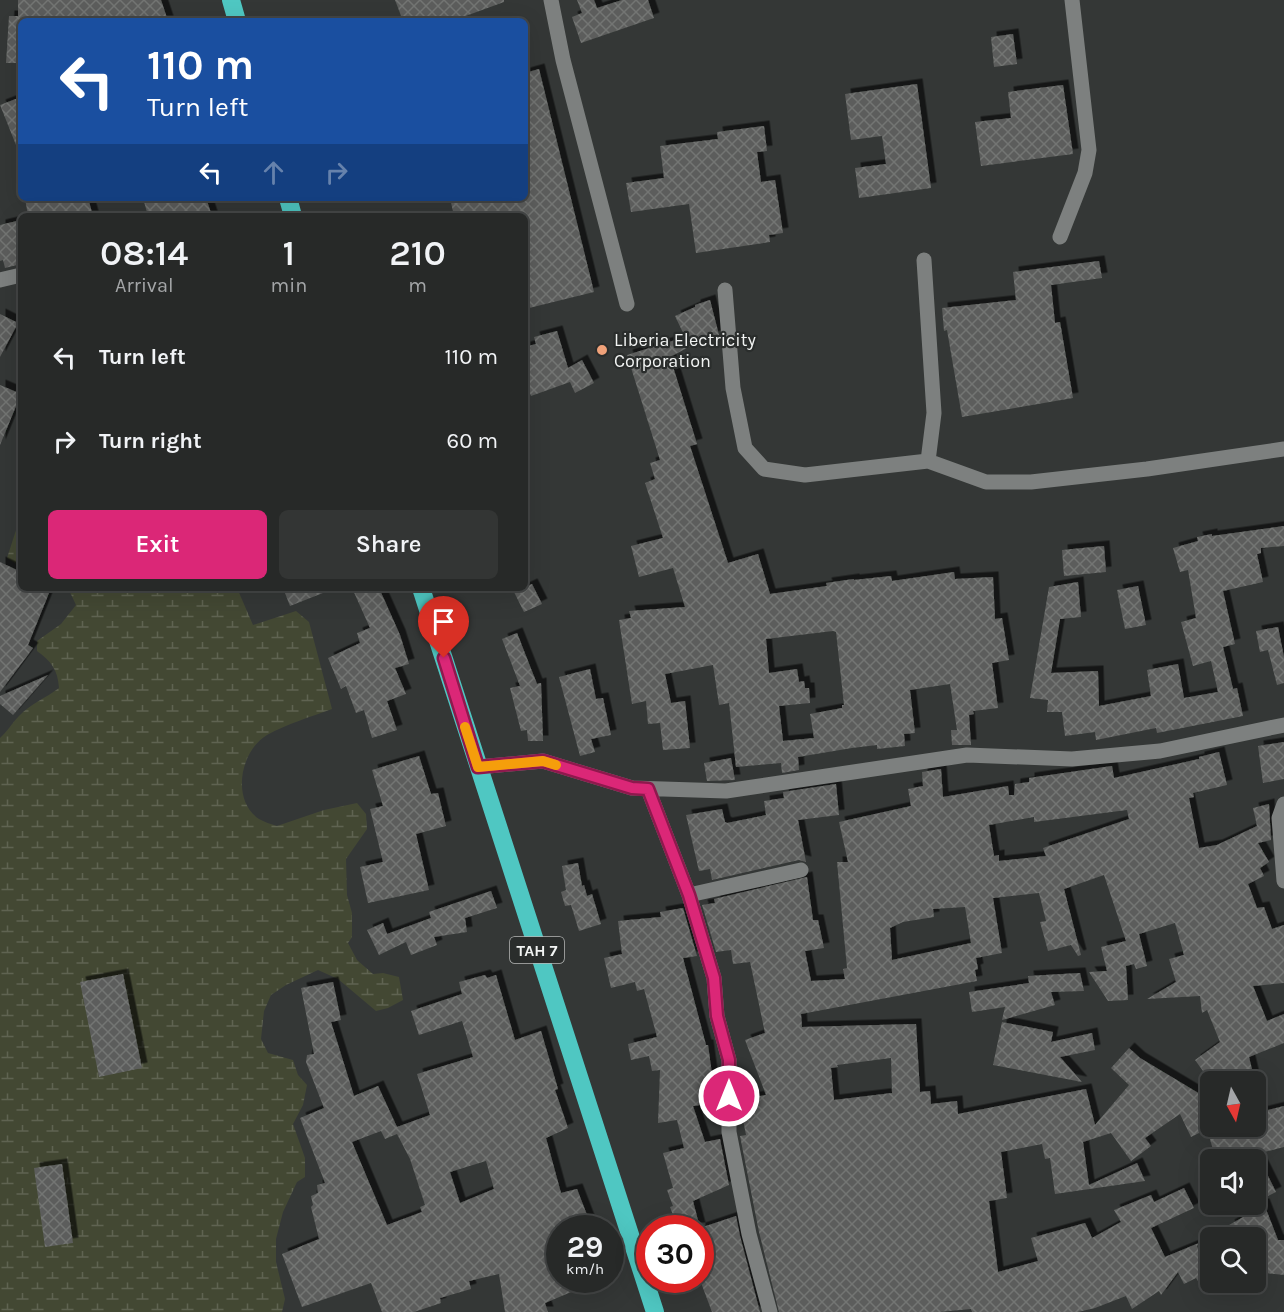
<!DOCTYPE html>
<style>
:root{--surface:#272928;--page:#333534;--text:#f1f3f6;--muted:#a4a6a8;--line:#434545;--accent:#db2777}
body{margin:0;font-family:Karla,sans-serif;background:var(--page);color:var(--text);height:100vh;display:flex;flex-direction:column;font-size:22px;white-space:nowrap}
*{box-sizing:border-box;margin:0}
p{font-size:20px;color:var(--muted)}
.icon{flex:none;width:33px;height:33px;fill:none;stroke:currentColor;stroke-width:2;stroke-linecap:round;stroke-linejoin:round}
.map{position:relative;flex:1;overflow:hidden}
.details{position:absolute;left:18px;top:213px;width:510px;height:378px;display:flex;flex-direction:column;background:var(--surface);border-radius:9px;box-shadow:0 6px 24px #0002,0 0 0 2px var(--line)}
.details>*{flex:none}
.banner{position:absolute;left:18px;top:18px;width:510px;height:183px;border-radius:9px;box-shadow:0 6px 24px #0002,0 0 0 2px var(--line);background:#1a4fa0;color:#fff;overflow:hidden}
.needle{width:39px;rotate:172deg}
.tools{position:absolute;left:1200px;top:1071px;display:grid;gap:12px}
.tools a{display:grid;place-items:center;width:66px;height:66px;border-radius:9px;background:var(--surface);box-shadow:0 6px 24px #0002,0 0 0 2px var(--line);font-size:30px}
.speed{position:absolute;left:546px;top:1215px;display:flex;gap:12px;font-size:30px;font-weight:700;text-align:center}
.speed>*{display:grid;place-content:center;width:78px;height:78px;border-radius:50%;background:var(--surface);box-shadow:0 6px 24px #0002,0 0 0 2px var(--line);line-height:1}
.speed small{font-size:15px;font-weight:400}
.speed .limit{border:9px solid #d22;background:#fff;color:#111}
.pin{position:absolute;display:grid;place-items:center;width:51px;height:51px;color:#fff;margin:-62px -26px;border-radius:50% 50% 50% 0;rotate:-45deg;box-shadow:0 0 6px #0007}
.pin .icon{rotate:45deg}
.me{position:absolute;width:66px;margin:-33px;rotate:0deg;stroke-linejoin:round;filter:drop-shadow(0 0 4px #0008)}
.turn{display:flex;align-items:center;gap:21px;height:126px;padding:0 30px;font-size:27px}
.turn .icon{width:78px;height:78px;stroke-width:2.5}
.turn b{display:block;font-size:42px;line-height:51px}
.lanes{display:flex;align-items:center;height:57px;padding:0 30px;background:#0003;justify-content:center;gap:30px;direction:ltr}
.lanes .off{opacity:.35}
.eta{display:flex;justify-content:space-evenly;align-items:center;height:102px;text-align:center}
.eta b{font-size:36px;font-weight:600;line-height:42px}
.action{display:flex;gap:12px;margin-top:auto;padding:12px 30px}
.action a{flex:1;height:69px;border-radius:9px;background:var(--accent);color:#fff;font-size:24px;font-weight:600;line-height:69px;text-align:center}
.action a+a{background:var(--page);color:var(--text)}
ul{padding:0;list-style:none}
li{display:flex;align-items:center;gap:18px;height:84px;padding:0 30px}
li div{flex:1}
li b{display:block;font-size:22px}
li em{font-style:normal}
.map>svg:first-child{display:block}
.wetland{fill:url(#wetland-marsh)}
.building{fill:url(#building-cross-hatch);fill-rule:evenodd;filter:url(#shadow)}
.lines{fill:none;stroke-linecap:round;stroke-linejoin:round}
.minor{stroke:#7d807f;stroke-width:15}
.highway{stroke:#4fc7c2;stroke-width:18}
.route-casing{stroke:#8e194d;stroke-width:15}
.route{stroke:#db2777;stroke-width:10}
.slow{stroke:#f59e0b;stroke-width:10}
.poi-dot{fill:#f0a27a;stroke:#2a2d2c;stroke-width:2}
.labels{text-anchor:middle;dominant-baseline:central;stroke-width:4.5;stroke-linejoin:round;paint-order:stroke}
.shield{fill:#2a2d2c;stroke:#b6b8b7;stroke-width:1.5}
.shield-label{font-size:16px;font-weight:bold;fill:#f2f4f3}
.poi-label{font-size:18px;fill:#f2f4f3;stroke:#2a2d2c;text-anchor:start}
</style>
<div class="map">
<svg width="1284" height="1312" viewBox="0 0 1284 1312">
<defs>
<pattern id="wetland-marsh" width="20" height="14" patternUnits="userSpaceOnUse" patternTransform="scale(1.5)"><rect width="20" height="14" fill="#434833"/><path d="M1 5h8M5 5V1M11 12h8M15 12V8" fill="none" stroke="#5f6351"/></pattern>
<pattern id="building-cross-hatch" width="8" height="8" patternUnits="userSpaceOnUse" patternTransform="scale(1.5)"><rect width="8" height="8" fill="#5b5d5b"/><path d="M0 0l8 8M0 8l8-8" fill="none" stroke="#737573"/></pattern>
<filter id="shadow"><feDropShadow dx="5.5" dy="-5.5" stdDeviation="0" flood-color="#0009"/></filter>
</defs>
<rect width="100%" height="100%" fill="#343736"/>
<path class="wetland" d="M 21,521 L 21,567 L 7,558 L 18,524 Z
M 68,588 L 237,588 L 253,625 L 296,611 L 309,622 L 332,709 C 310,717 287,724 267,735 C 240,751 231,800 259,819 C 264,822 271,824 277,826 L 324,810 L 357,803 L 366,814 L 367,829 L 346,859 L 347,895 L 352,913 L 352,937 L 348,943 L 357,960 L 373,974 L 383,973 L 399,977 L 403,1000 L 388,1008 L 376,1011 L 338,979 L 318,970 L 286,985 L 271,995 L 264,1011 L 261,1039 L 268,1053 L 293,1060 L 298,1075 L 307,1085 L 303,1105 L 293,1124 L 305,1158 L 305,1177 L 297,1182 L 283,1212 L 276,1239 L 276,1262 L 285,1299 L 282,1312 L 0,1312 L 0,738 C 7,732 12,723 19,716 C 30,704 46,698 59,688 C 58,670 51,661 37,651 L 37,641 L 61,624 L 76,605 Z"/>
<path class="building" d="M 18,0 L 161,0 L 168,21 L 21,21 L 21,63 L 6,63 L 9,16 L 18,16 Z
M 395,0 L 504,0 L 504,2 L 452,21 L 403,21 Z
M 577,0 L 594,0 L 597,8 L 622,0 L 648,0 L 654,18 L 581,43 L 572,17 L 582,13 Z
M 1013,34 L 1017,64 L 994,67 L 991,37 Z
M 539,69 L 594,292 L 525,309 L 525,216 L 454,216 L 450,198 L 525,198 L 525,73 Z
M 917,84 L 931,188 L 859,198 L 855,168 L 886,164 L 882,136 L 851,140 L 845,94 Z
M 1063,85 L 1073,154 L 981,166 L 975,122 L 1011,118 L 1008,92 Z
M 21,97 L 21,155 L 20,155 L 0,105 Z
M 764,126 L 767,151 L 757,152 L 761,182 L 775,180 L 783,233 L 769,235 L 770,242 L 696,253 L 689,204 L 631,212 L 626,183 L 664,178 L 660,146 L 718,139 L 717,132 Z
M 25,198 L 88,198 L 93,216 L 28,216 Z
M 143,198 L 206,198 L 212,216 L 148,216 Z
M 21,220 L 21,264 L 5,268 L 3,260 L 0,261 L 0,225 Z
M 1099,261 L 1102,278 L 1051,285 L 1055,323 L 1060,322 L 1073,398 L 962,417 L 947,330 L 944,331 L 942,308 L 1016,300 L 1013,272 Z
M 710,300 L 719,335 L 704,339 L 670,357 L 697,444 L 690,446 L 728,563 L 758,554 L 770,594 L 827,586 L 826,583 L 854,579 L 854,580 L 891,576 L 892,581 L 954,572 L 955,579 L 993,577 L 995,619 L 1002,618 L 1009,660 L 992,663 L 998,708 L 973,711 L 974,714 L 969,715 L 971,745 L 952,745 L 951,730 L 957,730 L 950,684 L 910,690 L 915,733 L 904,734 L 905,746 L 877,749 L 877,745 L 852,748 L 798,757 L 799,770 L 782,773 L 781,763 L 736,767 L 729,703 L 719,705 L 713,665 L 665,674 L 671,703 L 685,701 L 690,748 L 663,750 L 660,723 L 648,724 L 646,701 L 632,704 L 619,620 L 631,618 L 629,611 L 685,607 L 673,568 L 639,577 L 631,546 L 663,538 L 645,483 L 655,479 L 650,463 L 660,460 L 627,355 L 685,337 L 675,316 L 695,307 L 695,305 ZM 833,631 L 836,632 L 844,705 L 842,705 L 842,708 L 810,714 L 814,738 L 783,741 L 779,706 L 810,703 L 809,688 L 805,688 L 804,681 L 799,682 L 797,669 L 769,673 L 766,639 Z
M 0,314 L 18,323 L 0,357 Z
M 557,331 L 568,368 L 582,360 L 594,383 L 575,393 L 570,382 L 531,396 L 525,379 L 525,347 L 536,344 L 534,337 Z
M 0,385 L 21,394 L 0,445 Z
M 1284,526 L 1284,546 L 1261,548 L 1261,553 L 1257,554 L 1263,582 L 1223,591 L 1235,644 L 1223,647 L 1233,689 L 1237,688 L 1243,716 L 1157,733 L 1156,728 L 1096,740 L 1095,732 L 1065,736 L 1062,712 L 1047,712 L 1048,700 L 1030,698 L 1049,587 L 1078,582 L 1081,617 L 1060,619 L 1051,673 L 1098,671 L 1099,706 L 1151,696 L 1147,670 L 1178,664 L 1184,698 L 1218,692 L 1211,661 L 1193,666 L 1181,622 L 1196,618 L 1188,570 L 1180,572 L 1173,548 L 1198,541 L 1197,537 L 1212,534 L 1212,536 Z
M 1104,546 L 1106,572 L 1064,576 L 1062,550 Z
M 0,562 L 21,572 L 21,588 L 51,588 L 28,645 L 33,648 L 0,692 Z
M 532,584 L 542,604 L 524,612 L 514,592 Z
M 1138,586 L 1146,625 L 1125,629 L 1117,590 Z
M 283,588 L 333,588 L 333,589 L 290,606 Z
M 352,588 L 379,588 L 400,635 L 409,664 L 395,668 L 406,694 L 387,701 L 397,730 L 372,738 L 364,710 L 356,713 L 346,686 L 341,689 L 328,658 L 360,643 L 357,633 L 370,628 Z
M 1278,627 L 1284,657 L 1284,683 L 1277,685 L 1268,650 L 1260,652 L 1256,631 Z
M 517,633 L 537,684 L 541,683 L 543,741 L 528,741 L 527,730 L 521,731 L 510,688 L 520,686 L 502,639 Z
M 590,669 L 596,699 L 603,698 L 611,735 L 591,739 L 595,752 L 580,756 L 559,677 Z
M 48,675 L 13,715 L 0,704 L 0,696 Z
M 1284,742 L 1284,779 L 1263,783 L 1258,746 Z
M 1219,752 L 1227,785 L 1193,793 L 1194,797 L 1189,798 L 1199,848 L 1217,845 L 1257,826 L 1253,808 L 1269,804 L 1271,840 L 1258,843 L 1269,862 L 1260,868 L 1264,876 L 1248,884 L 1257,908 L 1264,907 L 1272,929 L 1284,925 L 1284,983 L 1253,986 L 1267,1021 L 1284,1014 L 1284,1043 L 1249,1057 L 1255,1082 L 1211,1082 L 1195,1060 L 1220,1042 L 1207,1010 L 1202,1013 L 1200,996 L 1147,999 L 1176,982 L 1169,959 L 1184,955 L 1175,923 L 1139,934 L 1147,966 L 1136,969 L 1134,964 L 1126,966 L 1128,1000 L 1108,1001 L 1089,972 L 1107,971 L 1101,947 L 1126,941 L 1104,875 L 1064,889 L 1081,955 L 1078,956 L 1071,945 L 1048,951 L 1040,922 L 1046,921 L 1039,893 L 993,898 L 1002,953 L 976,958 L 978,969 L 975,970 L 977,981 L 801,1014 L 802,1027 L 916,1024 L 920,1092 L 930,1091 L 931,1104 L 957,1101 L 958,1114 L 1086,1089 L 1095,1125 L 1129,1085 L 1111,1068 L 1129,1048 L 1140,1058 L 1210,1100 L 1210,1126 L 1256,1126 L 1256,1113 L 1284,1106 L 1284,1147 L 1257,1154 L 1276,1192 L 1256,1202 L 1256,1160 L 1216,1160 L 1207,1129 L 1191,1137 L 1180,1114 L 1145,1138 L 1151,1146 L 1131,1161 L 1111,1133 L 1083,1142 L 1089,1185 L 1137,1163 L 1145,1181 L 1055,1194 L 1050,1158 L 1045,1159 L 1042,1144 L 1001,1152 L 1007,1198 L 989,1201 L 998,1272 L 1038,1261 L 1031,1238 L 1085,1223 L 1092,1238 L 1121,1222 L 1114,1210 L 1151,1195 L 1154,1202 L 1184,1188 L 1194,1208 L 1151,1228 L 1165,1257 L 1199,1243 L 1197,1246 L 1210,1276 L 1198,1281 L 1196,1278 L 1184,1284 L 1178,1272 L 1161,1295 L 1159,1291 L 1132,1309 L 1126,1296 L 1095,1308 L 1078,1312 L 972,1312 L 971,1309 L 939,1312 L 779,1312 L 759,1232 L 740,1136 L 746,1135 L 739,1100 L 766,1095 L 745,1040 L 765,1033 L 750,962 L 733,964 L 731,950 L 716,952 L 702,905 L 715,903 L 714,899 L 807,877 L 813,920 L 818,920 L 824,948 L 805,951 L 811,981 L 845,979 L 843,969 L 847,968 L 837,862 L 848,862 L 839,822 L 911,806 L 908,789 L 923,786 L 922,772 L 941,769 L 943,797 L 1008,786 L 1009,795 L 1014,795 L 1015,784 L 1029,782 L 1029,778 L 1112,766 L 1114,778 L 1199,759 L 1199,757 ZM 1127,810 L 1129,819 L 1043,848 L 1046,856 L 999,861 L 999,855 L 994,856 L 989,825 L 1034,817 L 1034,822 ZM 965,907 L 971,943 L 892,960 L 890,928 L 903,922 L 934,917 L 933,909 ZM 891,1058 L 892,1093 L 834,1100 L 831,1068 L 838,1067 L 837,1065 Z
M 419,756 L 431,794 L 438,793 L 446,826 L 416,834 L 429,890 L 368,903 L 360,867 L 383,862 L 370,809 L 383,806 L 372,770 Z
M 731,758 L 735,780 L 707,781 L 704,763 Z
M 836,784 L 839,815 L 798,820 L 806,862 L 799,860 L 712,880 L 710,869 L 699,871 L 686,815 L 722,809 L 725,822 L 727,823 L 766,815 L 764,801 L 784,798 L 783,792 Z
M 578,863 L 582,886 L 584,885 L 587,896 L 592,894 L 601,924 L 579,931 L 571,905 L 565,906 L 561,892 L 566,890 L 562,866 Z
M 491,891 L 497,908 L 465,918 L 467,932 L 434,937 L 437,945 L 411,955 L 406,942 L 379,955 L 367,930 L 383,923 L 387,934 L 431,918 L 429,912 Z
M 683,908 L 697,956 L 683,958 L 706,1045 L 708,1045 L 716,1103 L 693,1106 L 705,1142 L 720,1139 L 729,1185 L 693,1201 L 700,1228 L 678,1228 L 670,1207 L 673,1206 L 667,1190 L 673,1188 L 663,1153 L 684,1148 L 677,1120 L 658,1123 L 660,1070 L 652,1071 L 649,1056 L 631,1060 L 628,1044 L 657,1037 L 644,989 L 637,991 L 635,982 L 611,988 L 604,958 L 622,954 L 618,921 L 661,917 L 660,912 Z
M 1080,973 L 1084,991 L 1051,992 L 1055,1005 L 1002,1020 L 1005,1007 L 972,1012 L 969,992 L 1029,983 L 1028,976 Z
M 123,974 L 142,1068 L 99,1077 L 80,982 Z
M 485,975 L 487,978 L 496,975 L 515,1040 L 541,1031 L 558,1089 L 555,1090 L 568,1128 L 546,1138 L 561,1193 L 577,1189 L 592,1228 L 560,1228 L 560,1280 L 600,1280 L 545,1303 L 548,1312 L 505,1312 L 499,1274 L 469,1281 L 471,1289 L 440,1298 L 441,1303 L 414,1312 L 382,1312 L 371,1283 L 302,1307 L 282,1254 L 319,1239 L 311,1207 L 313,1205 L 311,1196 L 318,1193 L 317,1185 L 325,1183 L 300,1118 L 324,1108 L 306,1062 L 307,1055 L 314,1054 L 301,988 L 333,982 L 341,1020 L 331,1022 L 354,1096 L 378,1086 L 397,1127 L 430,1115 L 417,1074 L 473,1057 L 462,1021 L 419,1035 L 411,1011 L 462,994 L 459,982 ZM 381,1131 L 385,1139 L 397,1134 L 410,1159 L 425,1205 L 420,1207 L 422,1212 L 387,1225 L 352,1142 ZM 486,1161 L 494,1189 L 460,1203 L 450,1172 Z
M 1002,1022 L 1053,1032 L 1051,1042 L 1092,1033 L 1095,1050 L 1060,1057 L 1082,1082 L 993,1065 Z
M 62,1164 L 73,1243 L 45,1247 L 34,1168 Z
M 1239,1204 L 1264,1204 L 1278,1240 L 1284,1240 L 1284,1275 L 1256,1272 L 1256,1238 L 1237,1238 L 1229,1225 L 1245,1216 Z
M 736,1216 L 740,1236 L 760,1312 L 712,1312 L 700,1280 L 700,1228 Z"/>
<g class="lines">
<path class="minor" d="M 551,0 L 563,60 L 627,304
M 1060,237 L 1085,173 L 1089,150 L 1072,0
M 924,260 L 934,413 L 928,461 L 986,482 L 1031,482 L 1147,469 L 1284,449
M 0,280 L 21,275
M 725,290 L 733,388 L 745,448 L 764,469 L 805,475 L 928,461
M 478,767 L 543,761 L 632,788 L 726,791 L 967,755 L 1072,759 L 1160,751 L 1284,725
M 648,789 L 689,895 L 714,978 L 717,1016 L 729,1060 L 729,1132 L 749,1234 L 770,1312
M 1284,804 L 1279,818 L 1284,881
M 689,895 L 801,870"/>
<path class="highway" d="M 231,0 L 237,21
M 288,198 L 293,216
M 421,588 L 655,1312"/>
</g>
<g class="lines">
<defs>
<path id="route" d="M 444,658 L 478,767 L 543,761 L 632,788 L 648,789 L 689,895 L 714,978 L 717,1016 L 729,1060 L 729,1096"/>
</defs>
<use href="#route" class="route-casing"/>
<use href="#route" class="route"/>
<path class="slow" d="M 465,727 L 478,767 L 543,761 L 556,765"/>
</g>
<circle class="poi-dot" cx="602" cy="350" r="6"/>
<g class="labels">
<rect class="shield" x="510" y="937" width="54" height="26" rx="4.5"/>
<g class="shield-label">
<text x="537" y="950">TAH 7</text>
</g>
<g class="poi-label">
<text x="614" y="340">Liberia Electricity<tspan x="614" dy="21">Corporation</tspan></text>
</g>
</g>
</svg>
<div class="tools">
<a><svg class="needle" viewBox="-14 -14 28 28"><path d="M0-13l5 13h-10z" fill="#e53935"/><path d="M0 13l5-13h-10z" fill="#a4a6a8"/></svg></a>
<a><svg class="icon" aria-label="sound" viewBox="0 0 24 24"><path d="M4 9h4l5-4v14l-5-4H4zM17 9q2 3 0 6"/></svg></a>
<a><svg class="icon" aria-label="search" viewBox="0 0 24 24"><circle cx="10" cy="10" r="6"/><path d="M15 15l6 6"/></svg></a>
</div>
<div class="speed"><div>29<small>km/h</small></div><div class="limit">30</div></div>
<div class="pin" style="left:444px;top:658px;background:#d93025"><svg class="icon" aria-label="arrive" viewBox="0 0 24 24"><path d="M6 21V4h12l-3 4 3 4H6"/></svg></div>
<svg class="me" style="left:729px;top:1096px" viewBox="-20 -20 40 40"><circle r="17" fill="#db2777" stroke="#fff" stroke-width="3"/><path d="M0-11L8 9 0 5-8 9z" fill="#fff"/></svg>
<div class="banner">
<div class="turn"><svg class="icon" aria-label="left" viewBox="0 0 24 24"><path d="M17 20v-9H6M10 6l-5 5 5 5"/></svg><div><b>110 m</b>Turn left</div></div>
<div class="lanes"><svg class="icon" aria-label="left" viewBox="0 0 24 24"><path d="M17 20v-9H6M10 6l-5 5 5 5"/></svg><svg class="icon off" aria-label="ahead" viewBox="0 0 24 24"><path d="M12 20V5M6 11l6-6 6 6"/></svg><svg class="icon off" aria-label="right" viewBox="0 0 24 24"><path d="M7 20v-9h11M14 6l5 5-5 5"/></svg></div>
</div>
<section class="details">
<div class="eta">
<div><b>08:14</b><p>Arrival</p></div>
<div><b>1</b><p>min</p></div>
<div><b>210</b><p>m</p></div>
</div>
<ul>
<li><svg class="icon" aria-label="left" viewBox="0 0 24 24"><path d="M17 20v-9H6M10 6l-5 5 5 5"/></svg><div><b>Turn left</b></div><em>110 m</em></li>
<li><svg class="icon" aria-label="right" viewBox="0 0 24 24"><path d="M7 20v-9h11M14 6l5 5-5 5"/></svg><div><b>Turn right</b></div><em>60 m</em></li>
</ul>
<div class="action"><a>Exit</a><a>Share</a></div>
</section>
</div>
